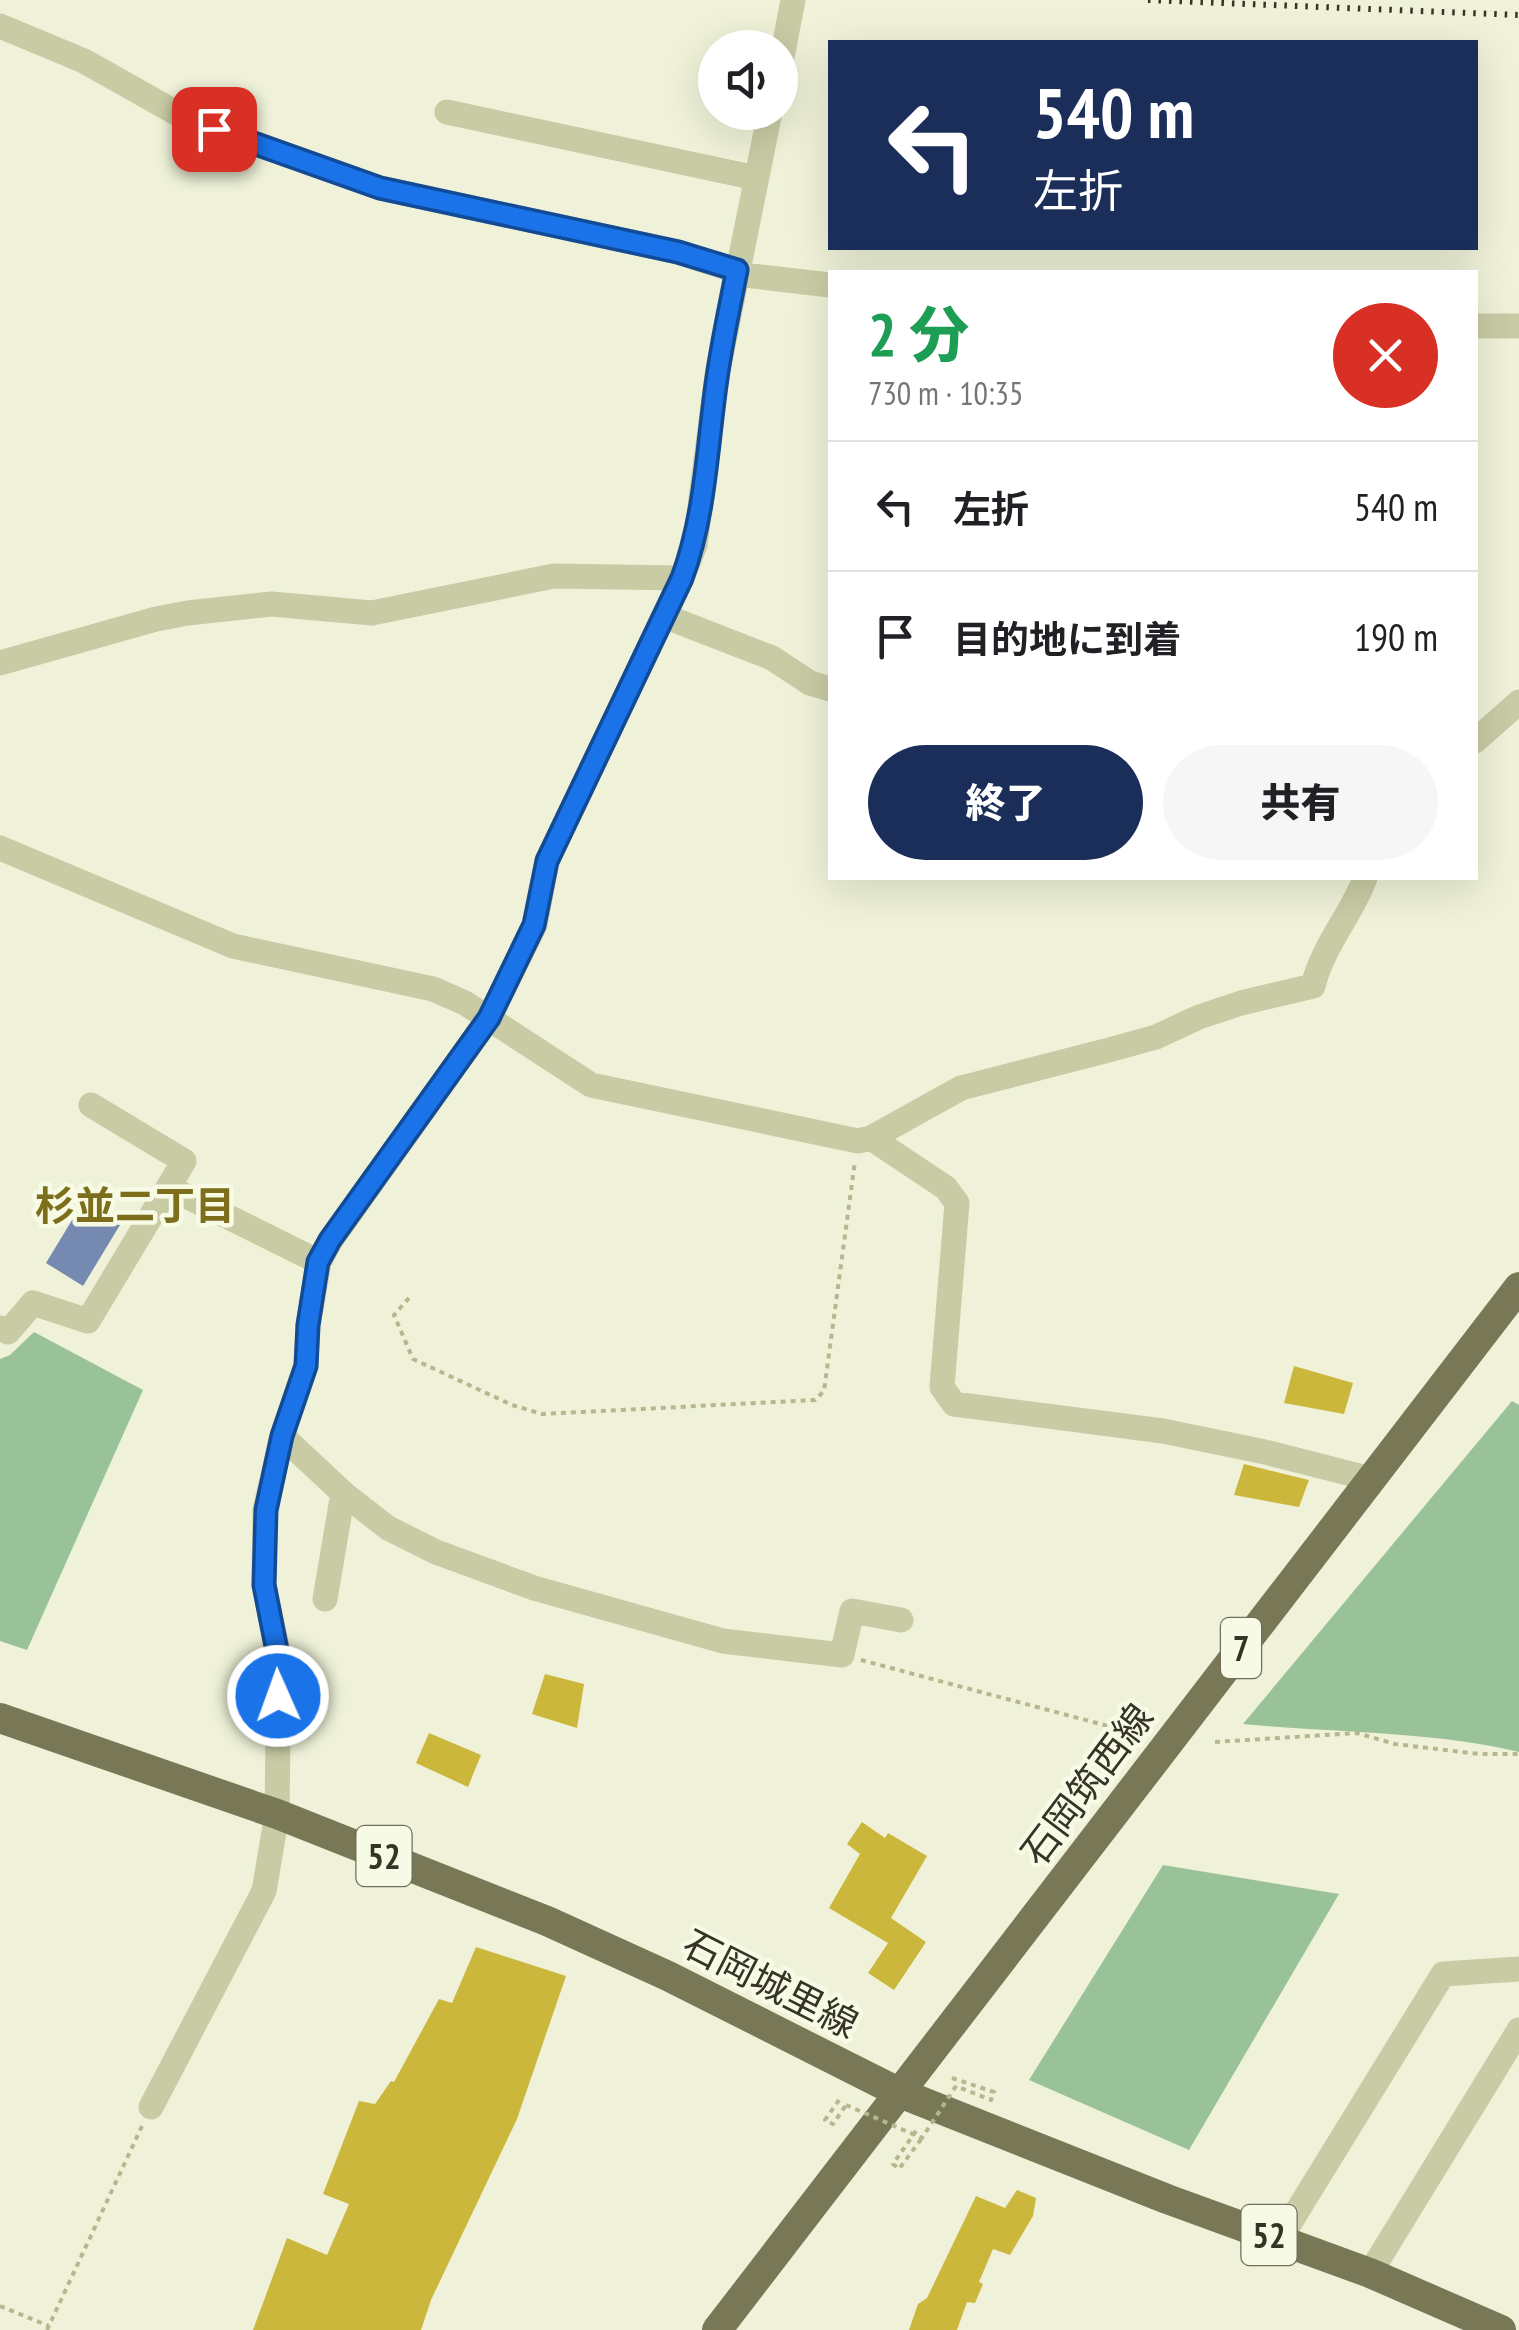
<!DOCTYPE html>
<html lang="ja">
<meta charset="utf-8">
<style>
:root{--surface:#fff;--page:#f6f6f6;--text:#202124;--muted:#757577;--line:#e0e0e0;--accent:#1a2e59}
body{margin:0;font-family:"PT Sans Narrow","Noto Sans JP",sans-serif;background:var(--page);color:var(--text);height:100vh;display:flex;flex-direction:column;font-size:38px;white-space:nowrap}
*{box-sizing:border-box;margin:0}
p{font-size:32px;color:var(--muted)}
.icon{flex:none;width:55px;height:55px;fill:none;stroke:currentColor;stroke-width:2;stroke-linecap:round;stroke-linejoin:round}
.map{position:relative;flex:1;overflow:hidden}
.side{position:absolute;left:828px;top:270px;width:650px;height:610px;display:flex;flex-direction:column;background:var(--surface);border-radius:0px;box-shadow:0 10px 40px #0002}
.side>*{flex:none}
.guide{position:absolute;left:828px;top:40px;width:650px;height:210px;border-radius:0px;box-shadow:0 10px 40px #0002;background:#1a2e59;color:#fff;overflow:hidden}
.controls{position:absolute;left:698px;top:30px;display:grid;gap:20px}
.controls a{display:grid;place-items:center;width:100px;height:100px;border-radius:50%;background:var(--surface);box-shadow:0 10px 40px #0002;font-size:50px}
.pin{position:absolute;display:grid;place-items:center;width:85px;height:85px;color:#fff;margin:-42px;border-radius:20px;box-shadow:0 5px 15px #0006}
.me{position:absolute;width:110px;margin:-55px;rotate:358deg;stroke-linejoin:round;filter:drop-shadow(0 0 8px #0008)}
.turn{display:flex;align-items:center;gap:35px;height:210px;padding:0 40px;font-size:45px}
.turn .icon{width:130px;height:130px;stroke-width:2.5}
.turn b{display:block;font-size:70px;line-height:85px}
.round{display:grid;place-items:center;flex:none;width:105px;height:105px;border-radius:52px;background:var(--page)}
.overview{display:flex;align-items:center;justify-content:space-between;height:170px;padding:0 40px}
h1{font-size:60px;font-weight:800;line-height:75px;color:#1e9e55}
.primary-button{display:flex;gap:20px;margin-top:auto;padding:20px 40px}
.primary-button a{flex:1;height:115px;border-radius:60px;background:var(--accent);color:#fff;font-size:40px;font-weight:800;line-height:115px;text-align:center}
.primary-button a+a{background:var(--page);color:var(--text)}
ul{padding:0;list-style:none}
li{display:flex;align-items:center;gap:30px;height:130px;padding:0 40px;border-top:2px solid var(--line)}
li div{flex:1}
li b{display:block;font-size:38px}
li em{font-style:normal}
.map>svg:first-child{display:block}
.green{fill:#9ac298}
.water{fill:#768ab1}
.building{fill:#ccb73d}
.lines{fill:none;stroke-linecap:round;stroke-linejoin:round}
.path{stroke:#b5b78e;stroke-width:4;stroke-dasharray:5 5;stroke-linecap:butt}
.minor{stroke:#c8cba4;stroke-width:25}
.major{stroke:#787756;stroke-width:30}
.rail{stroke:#363426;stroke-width:6;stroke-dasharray:2.5 8;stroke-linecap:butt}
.path-bridge{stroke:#b5b78e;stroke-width:4;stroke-dasharray:5 5;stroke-linecap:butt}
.route-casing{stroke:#114b97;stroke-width:25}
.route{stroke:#1a73e8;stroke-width:18}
.labels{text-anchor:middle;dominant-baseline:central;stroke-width:9;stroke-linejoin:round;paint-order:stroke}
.shield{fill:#f7fae5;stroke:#706f5f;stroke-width:2.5}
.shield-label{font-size:35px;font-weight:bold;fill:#363426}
.street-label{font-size:38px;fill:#363426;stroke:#f7fae5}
.neighbourhood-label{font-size:40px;font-weight:bold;fill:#7c6e1a;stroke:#f7fae5}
</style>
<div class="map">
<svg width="1519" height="2330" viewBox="0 0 1519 2330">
<rect width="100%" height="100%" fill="#eff2d8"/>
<path class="green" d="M 34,1332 L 143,1390 L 27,1650 L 0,1641 L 0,1359 L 10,1355 Z
M 1512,1401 L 1519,1405 L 1519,1752 C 1429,1731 1335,1733 1243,1724 Z
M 1163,1865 L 1339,1894 L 1189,2150 L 1029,2080 Z"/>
<path class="water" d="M 83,1202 L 120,1225 L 83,1286 L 46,1263 Z"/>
<path class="building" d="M 1294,1366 L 1353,1383 L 1344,1414 L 1284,1403 Z
M 1244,1464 L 1309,1480 L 1299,1507 L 1234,1495 Z
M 545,1674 L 584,1684 L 577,1728 L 532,1714 Z
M 429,1733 L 481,1755 L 468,1787 L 416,1763 Z
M 862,1822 L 885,1838 L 888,1833 L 927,1856 L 891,1918 L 926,1942 L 894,1990 L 868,1973 L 888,1943 L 829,1908 L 860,1854 L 847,1844 Z
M 476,1947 L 566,1976 L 517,2119 L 431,2300 L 421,2330 L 253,2330 L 287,2238 L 327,2255 L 349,2204 L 323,2194 L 359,2101 L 375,2104 L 391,2081 L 394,2082 L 439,1999 L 452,2003 Z
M 1017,2190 L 1036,2198 L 1033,2216 L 1010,2255 L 993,2249 L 979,2282 L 983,2284 L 975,2303 L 967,2302 L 957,2330 L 909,2330 L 918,2304 L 927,2298 L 976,2196 L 1005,2208 Z"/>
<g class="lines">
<path class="path" d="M 409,1298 L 394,1315 L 413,1359 L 512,1405 L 542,1414 L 815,1400 L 824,1391 L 855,1161
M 861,1660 L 1123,1730
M 1215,1742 L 1357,1733 L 1395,1744 L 1479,1754 L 1519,1754
M 952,2078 L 994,2092 L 991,2100 L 956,2086
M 839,2100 L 825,2120 L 833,2124 L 846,2105
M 916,2131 L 893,2164 L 899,2169 L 922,2138
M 0,2306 L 49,2326
M 47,2330 L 142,2126"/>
<path class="minor" d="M 0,26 L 84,61 L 187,119 L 380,188 L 678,252 L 737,271
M 780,68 L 793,0
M 447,112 L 756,178
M 736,274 L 830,285
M 1475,326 L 1519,326
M 664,616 L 772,658 L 810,683 L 830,689
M 0,663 L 156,619 L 188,613 L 271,604 L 372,613 L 554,576 L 682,578
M 1475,741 L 1519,702
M 0,848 L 233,946 L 433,989 L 465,1003 L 591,1085 L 858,1141 L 871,1138 L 961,1088 L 1109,1050 L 1156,1037 L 1199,1017 L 1241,1003 L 1313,986 C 1323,945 1351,916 1365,878
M 871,1138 L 946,1188 L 957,1203 L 942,1387 L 954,1404 L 1163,1431 L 1265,1452 L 1371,1479
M 170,1188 L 319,1262
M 0,1328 L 8,1332 L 33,1303 L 88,1321 L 184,1161 L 91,1105
M 282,1436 L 343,1493 L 388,1528 L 436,1552 L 534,1588 L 723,1641 L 842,1655 L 852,1611 L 901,1620
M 325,1599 L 343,1493
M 151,2107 L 264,1891 L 277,1814 L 279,1656 L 264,1585 L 265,1510 L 282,1436 L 306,1365 L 308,1325 L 319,1262 L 331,1240 L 489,1018 L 535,925 L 547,861 L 682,578 L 695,545 L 717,375 L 770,112
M 1280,2239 L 1443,1974 L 1519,1969
M 1370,2273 L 1519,2030"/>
<path class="major" d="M 0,1718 L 277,1814 L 547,1921 L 668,1976 L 900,2093 L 1167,2199 L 1370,2273 L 1501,2330
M 717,2330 L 1519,1287"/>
<path class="rail" d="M 1148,0 L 1519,15"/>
<path class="path-bridge" d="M 846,2105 L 922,2138 L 956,2086"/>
</g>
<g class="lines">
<defs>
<path id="route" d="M 214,129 L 380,188 L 678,252 L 737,270 C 730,306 722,342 717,378 C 707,446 706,513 682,578 L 547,861 L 534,925 L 489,1018 L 330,1240 L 318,1262 L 308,1325 L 306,1366 L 282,1436 L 266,1510 L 264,1585 L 278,1656 L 278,1696"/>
</defs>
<use href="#route" class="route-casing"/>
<use href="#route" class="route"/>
</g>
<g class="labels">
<g class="shield">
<rect x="1221" y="1618" width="40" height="60" rx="8"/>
<rect x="356.5" y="1826" width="55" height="60" rx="8"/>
<rect x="1241.5" y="2205" width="55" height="60" rx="8"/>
</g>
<g class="shield-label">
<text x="1241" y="1648">7</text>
<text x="384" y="1856">52</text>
<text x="1269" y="2235">52</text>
</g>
<g class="street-label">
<text transform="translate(1086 1784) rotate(-53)">石岡筑西線</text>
<text transform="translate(771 1983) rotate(27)">石岡城里線</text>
</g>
<g class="neighbourhood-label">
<text x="135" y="1205">杉並二丁目</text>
</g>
</g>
</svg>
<div class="controls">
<a><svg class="icon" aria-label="sound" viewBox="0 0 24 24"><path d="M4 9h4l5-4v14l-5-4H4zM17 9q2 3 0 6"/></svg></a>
</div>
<div class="pin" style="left:214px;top:129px;background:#d93025"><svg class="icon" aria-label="arrive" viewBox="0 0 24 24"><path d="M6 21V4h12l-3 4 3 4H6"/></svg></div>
<svg class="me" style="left:278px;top:1696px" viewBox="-20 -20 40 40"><circle r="17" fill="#1a73e8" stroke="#fff" stroke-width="3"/><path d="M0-11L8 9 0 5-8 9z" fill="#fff"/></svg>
<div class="guide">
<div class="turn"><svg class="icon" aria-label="left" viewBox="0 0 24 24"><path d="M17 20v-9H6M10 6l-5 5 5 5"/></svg><div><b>540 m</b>左折</div></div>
</div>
<section class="side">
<div class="overview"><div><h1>2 分</h1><p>730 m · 10:35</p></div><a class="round" style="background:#d93025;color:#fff"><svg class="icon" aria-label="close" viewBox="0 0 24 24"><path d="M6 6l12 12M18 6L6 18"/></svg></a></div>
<ul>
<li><svg class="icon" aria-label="left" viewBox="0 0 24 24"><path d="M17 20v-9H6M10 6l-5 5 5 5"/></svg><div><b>左折</b></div><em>540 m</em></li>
<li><svg class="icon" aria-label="arrive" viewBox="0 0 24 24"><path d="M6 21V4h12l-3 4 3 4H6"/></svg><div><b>目的地に到着</b></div><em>190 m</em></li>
</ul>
<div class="primary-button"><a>終了</a><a>共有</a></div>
</section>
</div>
